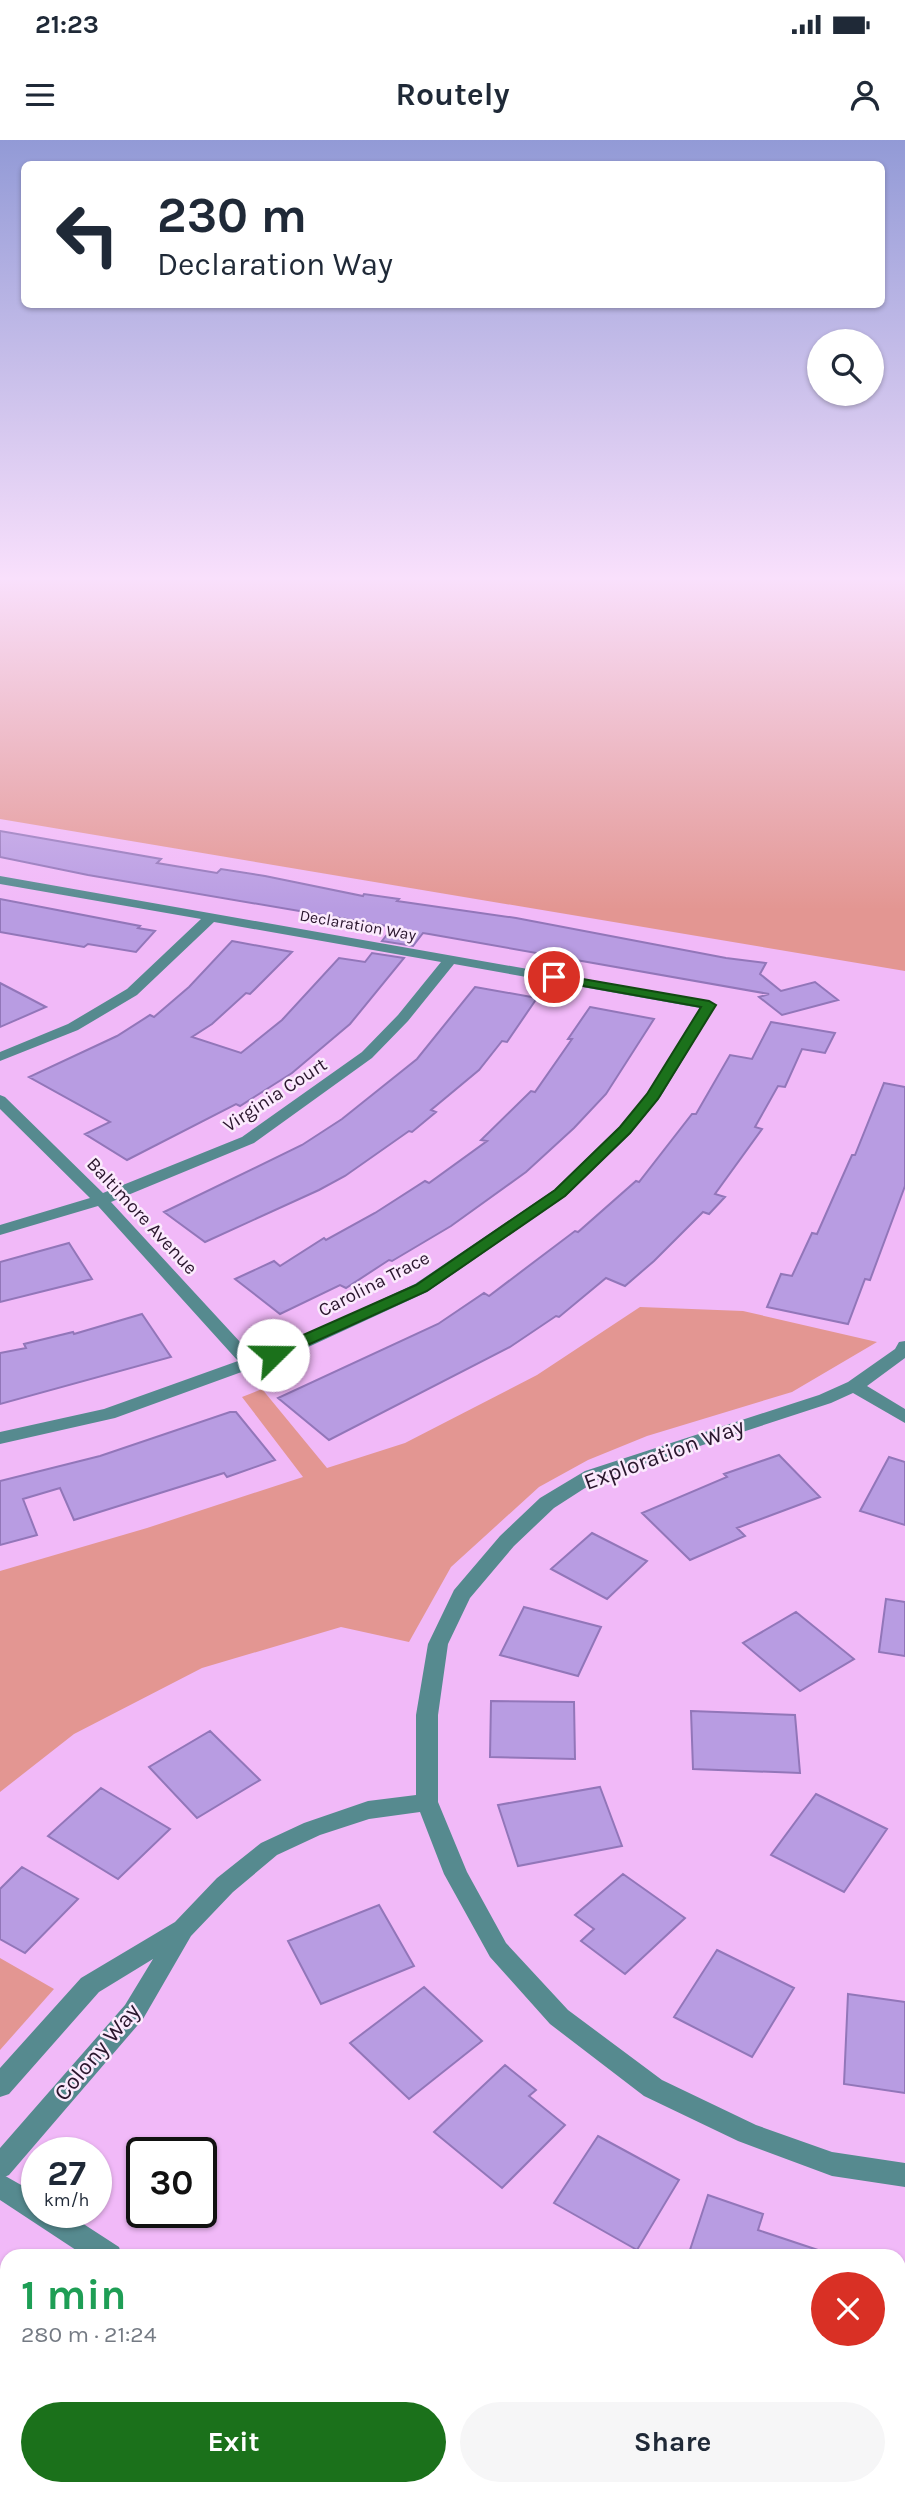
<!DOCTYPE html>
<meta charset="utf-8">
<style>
:root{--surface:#fff;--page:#f6f6f7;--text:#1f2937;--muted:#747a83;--accent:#1b711b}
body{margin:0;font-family:Karla,sans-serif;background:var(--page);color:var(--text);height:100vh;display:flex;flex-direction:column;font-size:26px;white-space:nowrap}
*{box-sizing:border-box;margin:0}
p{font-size:23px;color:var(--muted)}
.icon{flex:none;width:38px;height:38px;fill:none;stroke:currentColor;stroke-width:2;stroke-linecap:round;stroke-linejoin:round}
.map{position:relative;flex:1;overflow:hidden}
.sheet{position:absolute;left:0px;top:2109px;width:906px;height:247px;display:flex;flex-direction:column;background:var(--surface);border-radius:21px 21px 0 0;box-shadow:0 2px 5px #0004}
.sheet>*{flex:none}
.hud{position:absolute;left:21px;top:21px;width:864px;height:147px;border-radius:10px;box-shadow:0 2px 5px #0004;background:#fff;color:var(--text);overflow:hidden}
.buttons{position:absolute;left:807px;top:189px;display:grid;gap:14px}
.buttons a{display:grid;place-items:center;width:77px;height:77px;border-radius:50%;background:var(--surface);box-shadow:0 2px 5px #0004;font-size:35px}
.speed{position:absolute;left:21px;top:1997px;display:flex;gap:14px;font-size:35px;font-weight:700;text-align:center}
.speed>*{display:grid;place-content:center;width:91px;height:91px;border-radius:50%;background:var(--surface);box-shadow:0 2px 5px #0004;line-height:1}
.speed small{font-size:18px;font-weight:400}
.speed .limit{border:4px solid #111;border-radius:10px;background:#fff;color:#111}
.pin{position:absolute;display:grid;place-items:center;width:60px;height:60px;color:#fff;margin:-30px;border:4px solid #fff;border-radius:50%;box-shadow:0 2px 7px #0007}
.me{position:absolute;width:77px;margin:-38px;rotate:68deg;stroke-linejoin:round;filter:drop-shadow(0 0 5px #0008)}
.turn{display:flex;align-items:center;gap:24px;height:147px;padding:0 21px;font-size:32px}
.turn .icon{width:91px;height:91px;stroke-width:2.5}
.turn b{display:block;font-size:49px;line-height:60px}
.round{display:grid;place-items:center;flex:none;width:74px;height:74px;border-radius:37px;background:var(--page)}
.summary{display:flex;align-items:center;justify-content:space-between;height:119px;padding:0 21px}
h1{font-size:42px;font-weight:700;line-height:52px;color:#1e9e55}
.primary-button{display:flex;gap:14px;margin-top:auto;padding:14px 21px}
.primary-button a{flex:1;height:80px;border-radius:42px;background:var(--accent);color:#fff;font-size:28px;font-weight:700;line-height:80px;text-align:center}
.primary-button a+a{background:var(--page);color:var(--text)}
.status{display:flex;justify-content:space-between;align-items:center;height:49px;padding:0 35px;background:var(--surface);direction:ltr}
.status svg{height:19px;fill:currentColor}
header{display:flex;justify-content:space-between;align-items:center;height:91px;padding:0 21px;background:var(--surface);font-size:32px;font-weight:700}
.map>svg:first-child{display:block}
.green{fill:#e39692}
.building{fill:#b89ce2;stroke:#9276b9;stroke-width:2}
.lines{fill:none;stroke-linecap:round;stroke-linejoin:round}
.minor{fill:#568a8f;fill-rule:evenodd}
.tertiary{fill:#568a8f;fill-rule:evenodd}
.route{fill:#1b711b;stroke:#124912;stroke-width:2}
.labels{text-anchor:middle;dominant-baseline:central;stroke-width:5;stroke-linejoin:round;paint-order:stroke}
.far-street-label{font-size:16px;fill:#2a162d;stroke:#fbeafd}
.street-label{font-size:19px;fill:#2a162d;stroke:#fbeafd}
.near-street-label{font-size:23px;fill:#2a162d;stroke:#fbeafd}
</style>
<div class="status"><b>21:23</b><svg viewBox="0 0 49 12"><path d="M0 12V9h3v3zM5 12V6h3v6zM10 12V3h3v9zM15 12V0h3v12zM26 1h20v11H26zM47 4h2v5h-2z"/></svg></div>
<header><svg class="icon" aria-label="menu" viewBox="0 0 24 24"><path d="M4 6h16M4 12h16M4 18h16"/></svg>Routely<svg class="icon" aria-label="person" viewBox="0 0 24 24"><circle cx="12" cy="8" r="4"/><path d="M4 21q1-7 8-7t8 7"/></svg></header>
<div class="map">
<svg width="905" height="2354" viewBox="0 0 905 2354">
<rect width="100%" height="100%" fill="#f1b9f8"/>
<path class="green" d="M 0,440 L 905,440 L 905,831 L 0,679 Z
M 640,1167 L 743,1171 L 877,1202 L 792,1252 L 647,1296 L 588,1320 L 539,1347 L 451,1427 L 409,1502 L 341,1487 L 202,1528 L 74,1594 L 0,1652 L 0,1431 L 147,1388 L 303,1337 L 242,1257 L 262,1249 L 327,1328 L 405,1303 L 537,1235 Z
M 0,1818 L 54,1849 L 0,1910 Z"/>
<path class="building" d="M 0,691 L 161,719 L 157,723 L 217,733 L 221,729 L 265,736 L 363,756 L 364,754 L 399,759 L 397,761 L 516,778 L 726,818 L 766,823 L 760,834 L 781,851 L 815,842 L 838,860 L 782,875 L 759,857 L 769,854 L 429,794 L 423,793 L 413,806 L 382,801 L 393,787 L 88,735 L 0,717 Z
M 0,759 L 140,786 L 138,788 L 155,791 L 136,812 L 88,804 L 84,807 L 0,792 Z
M 232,801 L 292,812 L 250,854 L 246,853 L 212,884 L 192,897 L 241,913 L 282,880 L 339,818 L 365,822 L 372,813 L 404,818 L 350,884 L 292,933 L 240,966 L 236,964 L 127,1020 L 85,994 L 110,982 L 29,937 L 117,896 L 150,875 L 154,877 L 189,847 Z
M 0,843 L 25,856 L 46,867 L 0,887 Z
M 475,847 L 537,858 L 507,902 L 502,901 L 479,930 L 431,970 L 436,972 L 412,992 L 409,991 L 345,1036 L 319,1050 L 205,1102 L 164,1072 L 302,1005 L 342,979 L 417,919 Z
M 590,867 L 654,879 L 606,954 L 574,988 L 526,1032 L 451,1086 L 392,1121 L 389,1120 L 346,1148 L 340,1145 L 280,1174 L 235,1139 L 274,1121 L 280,1126 L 324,1098 L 326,1100 L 375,1073 L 425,1041 L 429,1043 L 487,1001 L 481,1000 L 531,951 L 535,952 L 572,899 L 568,899 Z
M 771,882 L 835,893 L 825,913 L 802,909 L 785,947 L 778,946 L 755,987 L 762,989 L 715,1054 L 725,1057 L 709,1074 L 703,1072 L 654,1121 L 625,1146 L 606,1138 L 559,1177 L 556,1176 L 510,1207 L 329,1300 L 278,1258 L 438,1184 L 484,1153 L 489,1156 L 575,1091 L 578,1092 L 636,1041 L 639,1042 L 692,974 L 696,974 L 730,915 L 752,919 Z
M 884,943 L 905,947 L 905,1046 L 870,1140 L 865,1139 L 848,1184 L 767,1167 L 781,1134 L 792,1136 L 812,1093 L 817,1094 L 852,1015 L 855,1015 Z
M 69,1103 L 92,1139 L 0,1162 L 0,1122 Z
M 142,1174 L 171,1217 L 0,1264 L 0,1213 L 26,1208 L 24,1204 L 73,1192 L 74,1194 Z
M 230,1272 L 236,1272 L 275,1320 L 227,1337 L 224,1333 L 74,1380 L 60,1348 L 23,1359 L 37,1395 L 0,1405 L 0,1341 L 100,1316 Z
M 779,1315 L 820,1357 L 737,1388 L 745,1396 L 690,1420 L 642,1373 L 727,1337 L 724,1334 Z
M 889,1317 L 905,1322 L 905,1385 L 860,1371 Z
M 592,1393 L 647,1421 L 607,1459 L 551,1429 Z
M 886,1459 L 905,1462 L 905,1516 L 879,1512 Z
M 524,1467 L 601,1487 L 578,1536 L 500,1515 Z
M 796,1472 L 854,1519 L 800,1551 L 743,1503 Z
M 491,1561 L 574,1562 L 575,1619 L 490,1617 Z
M 691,1571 L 795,1575 L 800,1633 L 693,1629 Z
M 210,1591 L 260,1640 L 197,1678 L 149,1627 Z
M 600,1647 L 622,1706 L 518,1726 L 498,1665 Z
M 101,1648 L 170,1689 L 118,1739 L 48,1696 Z
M 816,1654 L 887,1689 L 844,1752 L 771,1715 Z
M 22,1727 L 78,1759 L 25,1813 L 0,1799 L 0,1749 Z
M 623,1734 L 685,1778 L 625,1834 L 581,1801 L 594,1789 L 575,1775 Z
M 379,1765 L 414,1826 L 321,1864 L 288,1801 Z
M 717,1810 L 794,1848 L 752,1917 L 674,1877 Z
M 424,1847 L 482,1901 L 409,1959 L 350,1903 Z
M 848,1854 L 905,1862 L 905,1953 L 844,1944 Z
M 505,1925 L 536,1950 L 529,1956 L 565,1985 L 502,2048 L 434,1992 Z
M 598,1996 L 679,2040 L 637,2110 L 554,2063 Z
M 708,2055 L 763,2074 L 758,2090 L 824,2112 L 824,2116 L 688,2116 Z"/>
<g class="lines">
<path class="minor" d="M 0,736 L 709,861 L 716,865 L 661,956 L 631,993 L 566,1056 L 427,1152 L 302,1210 L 115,1278 L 0,1304 L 0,1292 L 104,1269 L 238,1221 L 98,1066 L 0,1095 L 0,1085 L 90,1058 L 0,969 L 0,955 L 5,957 L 103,1053 L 242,997 L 362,912 L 398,875 L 441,822 L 214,782 L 137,855 L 78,890 L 0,921 L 0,912 L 68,884 L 127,849 L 201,779 L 0,744 ZM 454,824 L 700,868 L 647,954 L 619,987 L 554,1050 L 415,1144 L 290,1202 L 253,1216 L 111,1062 L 254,1003 L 372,918 L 408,881 Z
M 905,1201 L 905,1218 L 867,1246 L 905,1269 L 905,1283 L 853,1253 L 831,1263 L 599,1339 L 554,1368 L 514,1406 L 470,1458 L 448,1504 L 438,1575 L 438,1662 L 467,1732 L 506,1803 L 568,1870 L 662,1940 L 756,1985 L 832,2012 L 905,2023 L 905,2047 L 832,2036 L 738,2001 L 644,1956 L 550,1884 L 490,1817 L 444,1734 L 420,1672 L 369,1679 L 320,1695 L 277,1715 L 233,1752 L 191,1796 L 143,1879 L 9,2035 L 0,2039 L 0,2008 L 125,1865 L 153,1819 L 99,1852 L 9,1954 L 0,1957 L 0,1928 L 81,1838 L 175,1782 L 217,1738 L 261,1703 L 304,1683 L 368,1661 L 416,1655 L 416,1575 L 428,1504 L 454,1450 L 500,1396 L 540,1358 L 585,1331 L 819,1255 L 848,1242 L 895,1209 L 899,1202 Z"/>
<path class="tertiary" d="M 0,2033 L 37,2054 L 37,2072 L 65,2072 L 119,2107 L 122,2116 L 85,2116 L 0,2060 Z
M 0,2168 L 7,2170 L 7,2199 L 0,2197 Z
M 244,2348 L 283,2348 L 285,2354 L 247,2354 Z
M 584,2348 L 629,2348 L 631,2354 L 587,2354 Z"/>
</g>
<linearGradient id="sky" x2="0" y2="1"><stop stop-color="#929ad6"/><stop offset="0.57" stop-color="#f9e0fc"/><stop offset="1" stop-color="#f9e0fc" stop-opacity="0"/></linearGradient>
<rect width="905" height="770" fill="url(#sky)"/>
<path class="route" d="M 554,834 L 709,861 L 716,865 L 658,959 L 630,993 L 565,1056 L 427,1151 L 279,1218 L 267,1218 L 265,1215 L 267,1211 L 416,1145 L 555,1050 L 620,987 L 647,954 L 701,867 L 550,840 L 548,837 Z"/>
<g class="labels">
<g class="far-street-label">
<text transform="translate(358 785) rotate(10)">Declaration Way</text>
</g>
<g class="street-label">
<text transform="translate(275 955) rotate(-33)">Virginia Court</text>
<text transform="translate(142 1076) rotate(47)">Baltimore Avenue</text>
<text transform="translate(374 1144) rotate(-27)">Carolina Trace</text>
</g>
<g class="near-street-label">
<text transform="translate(664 1314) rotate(-20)">Exploration Way</text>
<text transform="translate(97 1912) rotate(-50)">Colony Way</text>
</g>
</g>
</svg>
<div class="buttons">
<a><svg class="icon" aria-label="search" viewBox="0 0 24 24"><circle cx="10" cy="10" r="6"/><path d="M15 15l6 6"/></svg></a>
</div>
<div class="speed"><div>27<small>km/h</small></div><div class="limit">30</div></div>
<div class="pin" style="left:554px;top:837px;background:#d93025"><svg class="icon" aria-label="arrive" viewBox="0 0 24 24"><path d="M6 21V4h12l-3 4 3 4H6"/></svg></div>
<svg class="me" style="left:273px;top:1215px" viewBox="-20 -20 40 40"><circle r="19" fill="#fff"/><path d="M0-13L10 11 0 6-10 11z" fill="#1b711b"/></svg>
<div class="hud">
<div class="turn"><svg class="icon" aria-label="left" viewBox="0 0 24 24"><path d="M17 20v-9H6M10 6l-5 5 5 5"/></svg><div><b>230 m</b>Declaration Way</div></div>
</div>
<section class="sheet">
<div class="summary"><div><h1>1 min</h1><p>280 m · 21:24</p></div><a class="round" style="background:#d93025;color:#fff"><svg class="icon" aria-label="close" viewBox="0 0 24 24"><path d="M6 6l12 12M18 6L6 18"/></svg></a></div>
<div class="primary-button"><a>Exit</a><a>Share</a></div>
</section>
</div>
